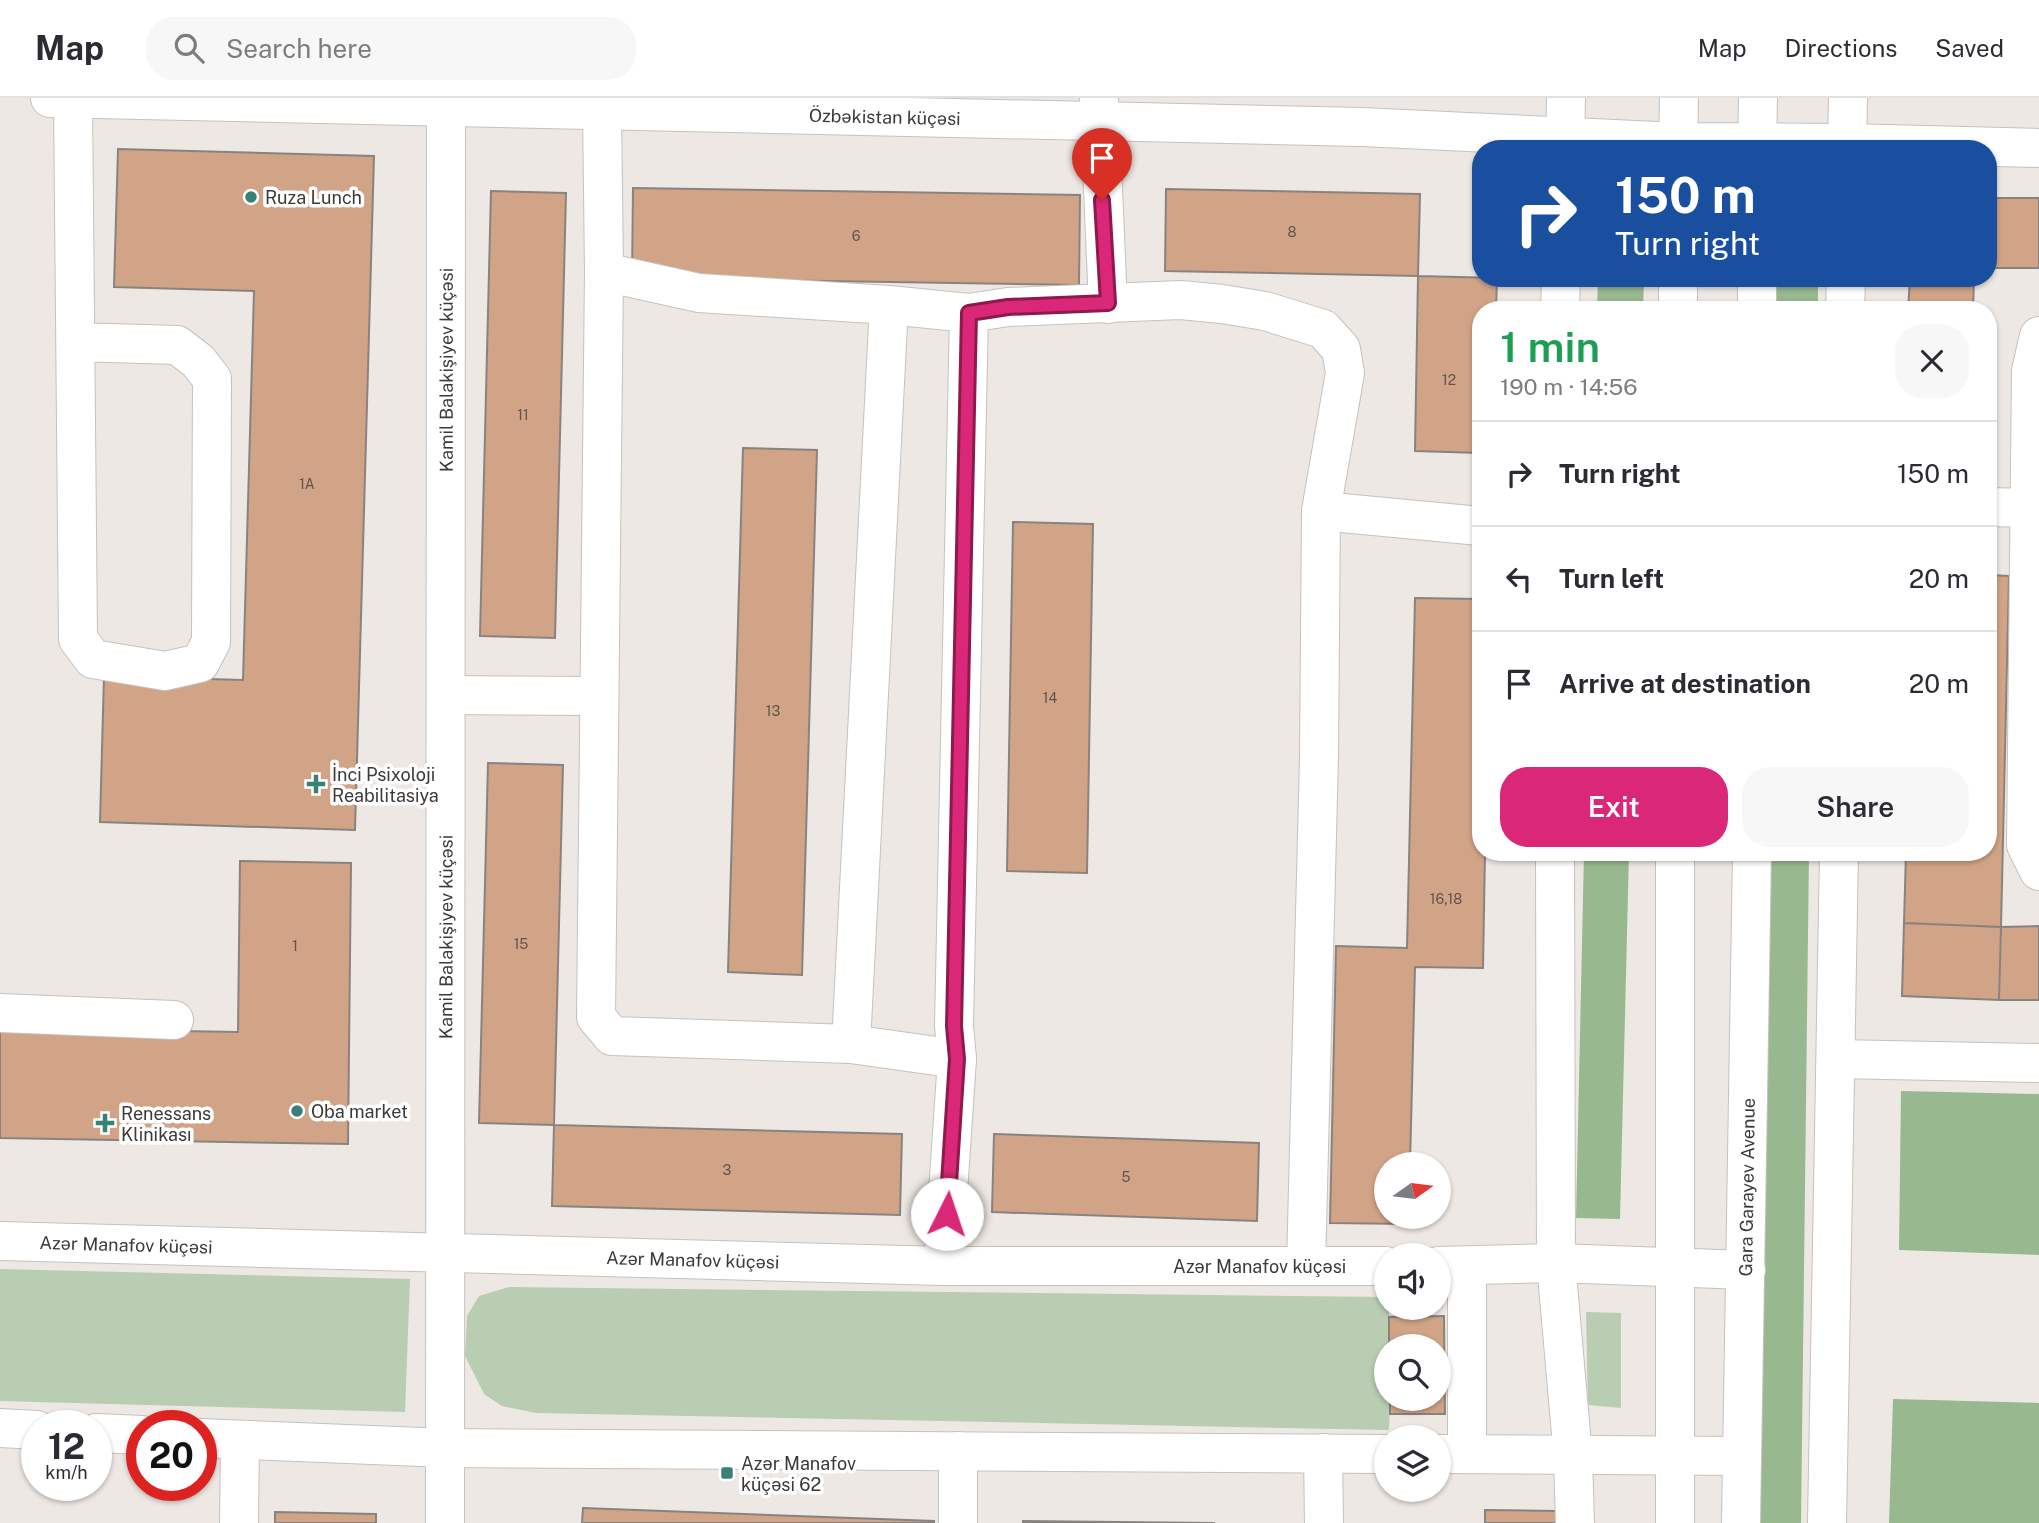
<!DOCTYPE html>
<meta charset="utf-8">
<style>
:root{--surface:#fff;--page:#f7f7f7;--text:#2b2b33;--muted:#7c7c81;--line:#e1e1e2;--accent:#db2777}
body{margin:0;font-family:"Public Sans",sans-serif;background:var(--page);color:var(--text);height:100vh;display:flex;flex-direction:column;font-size:26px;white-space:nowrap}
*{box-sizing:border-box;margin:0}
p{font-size:23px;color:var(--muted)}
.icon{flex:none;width:38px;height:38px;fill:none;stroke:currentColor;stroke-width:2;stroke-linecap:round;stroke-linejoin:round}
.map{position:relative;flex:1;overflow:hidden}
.sheet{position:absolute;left:1472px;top:203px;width:525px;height:560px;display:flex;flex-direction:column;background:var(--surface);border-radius:28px;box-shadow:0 2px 5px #0004}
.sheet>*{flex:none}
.top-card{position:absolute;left:1472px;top:42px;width:525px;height:147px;border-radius:28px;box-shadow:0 2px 5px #0004;background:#1a4fa0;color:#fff;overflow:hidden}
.needle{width:46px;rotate:76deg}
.controls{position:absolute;left:1374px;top:1054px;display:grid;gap:14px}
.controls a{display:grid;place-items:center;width:77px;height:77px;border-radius:50%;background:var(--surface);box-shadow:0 2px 5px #0004;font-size:35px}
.speed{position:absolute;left:21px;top:1312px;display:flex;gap:14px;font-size:35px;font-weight:700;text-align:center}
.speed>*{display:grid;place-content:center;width:91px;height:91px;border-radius:50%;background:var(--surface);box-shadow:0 2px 5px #0004;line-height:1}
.speed small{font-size:18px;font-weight:400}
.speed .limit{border:10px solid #d22;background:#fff;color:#111}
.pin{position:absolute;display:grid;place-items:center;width:60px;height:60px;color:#fff;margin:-72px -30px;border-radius:50% 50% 50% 0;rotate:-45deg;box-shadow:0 0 7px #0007}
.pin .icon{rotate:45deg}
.me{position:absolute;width:77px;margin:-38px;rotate:4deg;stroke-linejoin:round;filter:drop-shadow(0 0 5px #0008)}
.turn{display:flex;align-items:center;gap:24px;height:147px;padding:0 28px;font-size:32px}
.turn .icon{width:91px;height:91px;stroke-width:2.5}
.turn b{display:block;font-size:49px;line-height:60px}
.round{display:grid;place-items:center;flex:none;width:74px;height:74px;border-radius:28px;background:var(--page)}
.overview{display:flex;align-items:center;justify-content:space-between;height:119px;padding:0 28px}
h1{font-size:42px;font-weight:600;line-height:52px;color:#1e9e55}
.primary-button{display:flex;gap:14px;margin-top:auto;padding:14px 28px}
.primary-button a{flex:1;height:80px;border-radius:28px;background:var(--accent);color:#fff;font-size:28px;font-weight:600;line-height:80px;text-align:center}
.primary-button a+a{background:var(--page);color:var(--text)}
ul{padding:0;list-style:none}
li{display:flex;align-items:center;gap:21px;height:105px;padding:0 28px;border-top:2px solid var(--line)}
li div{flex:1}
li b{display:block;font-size:26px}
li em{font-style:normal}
header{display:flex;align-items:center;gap:42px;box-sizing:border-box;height:98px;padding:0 35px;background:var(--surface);border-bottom:2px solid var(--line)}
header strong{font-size:33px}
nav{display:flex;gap:38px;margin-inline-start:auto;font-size:24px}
.search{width:490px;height:63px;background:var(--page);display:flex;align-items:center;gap:18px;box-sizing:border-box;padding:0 24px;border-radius:28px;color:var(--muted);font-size:26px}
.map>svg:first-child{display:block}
.green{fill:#b8cdb2}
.forest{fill:#98b88f}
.building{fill:#d1a487;stroke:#898380;stroke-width:2}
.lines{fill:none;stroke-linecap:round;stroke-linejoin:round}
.minor-casing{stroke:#c7c1bd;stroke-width:40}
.major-casing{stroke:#c7c1bd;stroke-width:40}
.minor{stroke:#fff;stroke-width:38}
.major{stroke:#fff;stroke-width:38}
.route-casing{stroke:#8e194d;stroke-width:18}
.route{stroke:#db2777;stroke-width:12}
.poi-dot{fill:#398078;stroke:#fff;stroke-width:2.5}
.labels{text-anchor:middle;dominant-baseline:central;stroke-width:7;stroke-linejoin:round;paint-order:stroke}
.number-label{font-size:14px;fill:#61544c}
.street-label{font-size:18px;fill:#3c3a38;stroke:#fff}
.poi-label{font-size:18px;fill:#3c3a38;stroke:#fff;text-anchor:start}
</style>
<header>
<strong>Map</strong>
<div class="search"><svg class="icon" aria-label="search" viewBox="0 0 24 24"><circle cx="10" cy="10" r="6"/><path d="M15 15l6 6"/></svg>Search here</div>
<nav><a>Map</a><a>Directions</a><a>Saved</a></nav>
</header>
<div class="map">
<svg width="2039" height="1425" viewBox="0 0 2039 1425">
<rect width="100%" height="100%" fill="#eee8e4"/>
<path class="green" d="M 0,1171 L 410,1181 L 405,1314 L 0,1303 Z
M 509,1189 L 1386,1199 L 1386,1209 L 1389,1209 L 1389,1248 L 1386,1248 L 1386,1300 L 1390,1300 L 1389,1332 L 536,1315 L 502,1308 L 484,1296 L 465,1258 L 467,1218 L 479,1198 Z
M 1586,1214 L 1621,1215 L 1621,1310 L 1588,1307 Z"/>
<path class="forest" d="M 1598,180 L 1644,180 L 1643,212 L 1597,212 Z
M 1768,180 L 1818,180 L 1818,212 L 1767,212 Z
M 1584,754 L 1629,754 L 1620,1121 L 1576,1120 Z
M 1759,754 L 1809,754 L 1801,1425 L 1750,1425 Z
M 1901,993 L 2039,996 L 2039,1157 L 1899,1152 Z
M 1893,1301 L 2039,1305 L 2039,1425 L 1889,1425 Z"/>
<path class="building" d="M 118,51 L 374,58 L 355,732 L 100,724 L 104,578 L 243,582 L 254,193 L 114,189 Z
M 633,90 L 1080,97 L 1079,187 L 632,180 Z
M 1166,91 L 1420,96 L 1418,178 L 1165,173 Z
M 491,93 L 566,95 L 555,540 L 480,538 Z
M 1988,100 L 2039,100 L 2039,170 L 1988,170 Z
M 1418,178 L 1497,180 L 1496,212 L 1480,212 L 1480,355 L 1415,353 Z
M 1910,180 L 1974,180 L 1973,212 L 1908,212 Z
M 743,350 L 817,352 L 802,877 L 728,874 Z
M 1013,424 L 1093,426 L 1087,775 L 1007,773 Z
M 1988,477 L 2009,478 L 2001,829 L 1904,825 L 1906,754 L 1988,754 Z
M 1415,500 L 1480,501 L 1480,754 L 1485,754 L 1483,870 L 1415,869 L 1410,1066 L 1386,1066 L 1386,1118 L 1409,1118 L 1409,1126 L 1330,1125 L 1336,848 L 1407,850 Z
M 488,665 L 563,667 L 554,1027 L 479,1025 Z
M 240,763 L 351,765 L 348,1046 L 0,1040 L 0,930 L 238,934 Z
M 1904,825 L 2001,829 L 1999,902 L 1902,898 Z
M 2039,828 L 2039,902 L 1999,902 L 2001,829 Z
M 554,1027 L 902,1036 L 900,1117 L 552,1108 Z
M 994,1036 L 1259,1045 L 1257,1123 L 992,1114 Z
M 1444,1218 L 1445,1316 L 1390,1316 L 1390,1300 L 1438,1300 L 1438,1248 L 1389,1248 L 1389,1219 Z
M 583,1410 L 934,1423 L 934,1425 L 582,1425 Z
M 1485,1412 L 1556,1413 L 1556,1425 L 1485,1425 Z
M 275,1414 L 376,1416 L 376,1425 L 275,1425 Z
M 1023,1423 L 1215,1425 L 1023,1425 Z"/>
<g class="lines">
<defs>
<g id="minor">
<path id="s1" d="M 50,0 L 1362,29 L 1678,44 L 1847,45 L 2039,50"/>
<path d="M 1099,0 L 1108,206"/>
<path d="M 73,1 L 78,541 L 93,561 L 165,573 L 200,565 L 211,544 L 212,281 L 198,263 L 177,247 L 76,244"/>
<path d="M 602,12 L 604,174 L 596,919 L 612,938 L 851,946"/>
<path d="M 1565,51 L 1566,0"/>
<path d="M 1847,51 L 1848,0"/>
<path d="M 604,174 L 699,195 L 889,207"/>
<path d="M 1560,212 L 1561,180"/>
<path d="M 1845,212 L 1846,180"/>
<path d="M 2039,238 L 2031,273 L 2026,747 L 2039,773"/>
<path d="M 1988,409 L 2031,410"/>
<path d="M 1321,413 L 1480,428"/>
<path d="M 446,597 L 598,598"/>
<path d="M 1555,754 L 1556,1165 L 1573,1358 L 1575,1425"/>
<path d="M 0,915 L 174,922"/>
<path d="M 957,961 L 851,946 L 889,207 L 969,215"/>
<path d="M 1837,961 L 2039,965"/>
<path id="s2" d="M 0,1143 L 943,1168 L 1386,1168"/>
<path d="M 943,1168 L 957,961 L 954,928 L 969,215 L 1008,209 L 1181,202 L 1222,206 L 1265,213 L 1323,231 L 1341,251 L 1345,275 L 1321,413 L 1319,659 L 1306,1168"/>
<path d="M 1438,1168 L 1556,1165 L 1746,1172"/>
<path d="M 1467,1168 L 1467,1356"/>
<path d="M 0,1330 L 37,1332"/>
<path d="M 96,1335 L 142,1337"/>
<path d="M 201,1340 L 446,1350 L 1386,1356"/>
<path d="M 1323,1355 L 1324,1425"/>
<path d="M 1438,1356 L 1742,1358"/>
<path d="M 239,1425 L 240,1342"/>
<path id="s3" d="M 445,1425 L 446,0"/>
<path d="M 958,1425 L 958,1353"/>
<path d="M 1827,1425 L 1839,754"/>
</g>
<g id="major">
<path d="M 1678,51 L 1679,0"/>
<path d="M 1757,51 L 1758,0"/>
<path d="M 1678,212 L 1678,180"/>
<path d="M 1757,212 L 1757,180"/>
<path d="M 1675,754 L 1675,1425"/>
<path id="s4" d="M 1741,1425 L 1752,754"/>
</g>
</defs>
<use href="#minor" class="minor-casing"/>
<use href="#major" class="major-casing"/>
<use href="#minor" class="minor"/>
<use href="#major" class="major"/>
</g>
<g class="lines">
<defs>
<path id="route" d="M 947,1116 L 957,961 L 954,928 L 969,215 L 1008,209 L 1108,205 L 1102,102"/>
</defs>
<use href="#route" class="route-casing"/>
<use href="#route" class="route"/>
</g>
<g class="poi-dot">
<circle cx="251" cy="99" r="7"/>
<path d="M312.5 675.5h7v7h7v7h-7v7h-7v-7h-7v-7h7z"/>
<circle cx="297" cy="1013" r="7"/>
<path d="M101.5 1014.5h7v7h7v7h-7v7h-7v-7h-7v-7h7z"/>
<rect x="720" y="1368" width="14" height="14" rx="3.5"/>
</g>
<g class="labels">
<g class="number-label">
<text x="1292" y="134">8</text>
<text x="856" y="138">6</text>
<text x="1449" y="282">12</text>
<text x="523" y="317">11</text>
<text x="307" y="386">1A</text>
<text x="1050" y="600">14</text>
<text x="773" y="613">13</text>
<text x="1446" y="801">16,18</text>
<text x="521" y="846">15</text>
<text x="295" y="848">1</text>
<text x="727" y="1072">3</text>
<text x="1126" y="1079">5</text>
</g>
<g class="street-label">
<text stroke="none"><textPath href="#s1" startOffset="835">Özbəkistan küçəsi</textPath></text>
<text stroke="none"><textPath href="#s3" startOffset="1153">Kamil Balakişiyev küçəsi</textPath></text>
<text stroke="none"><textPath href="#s3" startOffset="586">Kamil Balakişiyev küçəsi</textPath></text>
<text stroke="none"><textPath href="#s4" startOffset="336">Gara Garayev Avenue</textPath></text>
<text stroke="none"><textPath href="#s2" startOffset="126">Azər Manafov küçəsi</textPath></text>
<text stroke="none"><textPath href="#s2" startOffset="693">Azər Manafov küçəsi</textPath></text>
<text stroke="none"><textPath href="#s2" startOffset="1260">Azər Manafov küçəsi</textPath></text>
</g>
<g class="poi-label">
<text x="265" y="99">Ruza Lunch</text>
<text x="332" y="676">İnci Psixoloji<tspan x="332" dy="21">Reabilitasiya</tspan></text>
<text x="311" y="1013">Oba market</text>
<text x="121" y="1015">Renessans<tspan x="121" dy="21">Klinikası</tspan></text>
<text x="741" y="1365">Azər Manafov<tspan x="741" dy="21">küçəsi 62</tspan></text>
</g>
</g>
</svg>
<div class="controls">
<a><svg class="needle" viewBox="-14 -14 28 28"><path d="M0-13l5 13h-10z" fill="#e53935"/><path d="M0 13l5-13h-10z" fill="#7c7c81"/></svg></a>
<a><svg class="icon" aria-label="sound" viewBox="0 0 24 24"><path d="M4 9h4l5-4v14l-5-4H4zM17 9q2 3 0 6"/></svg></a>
<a><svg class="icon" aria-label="search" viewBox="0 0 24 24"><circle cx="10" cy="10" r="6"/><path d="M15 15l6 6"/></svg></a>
<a><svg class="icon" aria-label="layers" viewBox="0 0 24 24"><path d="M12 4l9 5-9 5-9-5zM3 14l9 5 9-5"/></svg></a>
</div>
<div class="speed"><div>12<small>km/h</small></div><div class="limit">20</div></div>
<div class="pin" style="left:1102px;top:102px;background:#d93025"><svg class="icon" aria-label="arrive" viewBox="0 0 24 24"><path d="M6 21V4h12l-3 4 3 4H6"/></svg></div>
<svg class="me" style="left:947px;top:1116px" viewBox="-20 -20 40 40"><circle r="19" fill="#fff"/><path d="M0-13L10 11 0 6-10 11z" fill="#db2777"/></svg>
<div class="top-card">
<div class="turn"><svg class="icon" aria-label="right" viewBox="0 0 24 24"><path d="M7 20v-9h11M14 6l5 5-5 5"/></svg><div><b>150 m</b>Turn right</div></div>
</div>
<section class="sheet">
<div class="overview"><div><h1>1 min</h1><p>190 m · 14:56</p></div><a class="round"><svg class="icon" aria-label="close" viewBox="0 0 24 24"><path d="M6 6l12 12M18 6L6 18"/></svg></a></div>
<ul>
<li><svg class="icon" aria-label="right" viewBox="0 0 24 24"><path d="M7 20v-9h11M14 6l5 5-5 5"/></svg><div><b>Turn right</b></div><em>150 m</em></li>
<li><svg class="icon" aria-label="left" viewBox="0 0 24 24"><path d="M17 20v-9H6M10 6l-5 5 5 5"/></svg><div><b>Turn left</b></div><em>20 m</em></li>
<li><svg class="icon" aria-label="arrive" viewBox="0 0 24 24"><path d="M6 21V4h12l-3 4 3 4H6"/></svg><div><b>Arrive at destination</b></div><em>20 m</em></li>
</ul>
<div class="primary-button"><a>Exit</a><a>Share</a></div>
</section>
</div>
